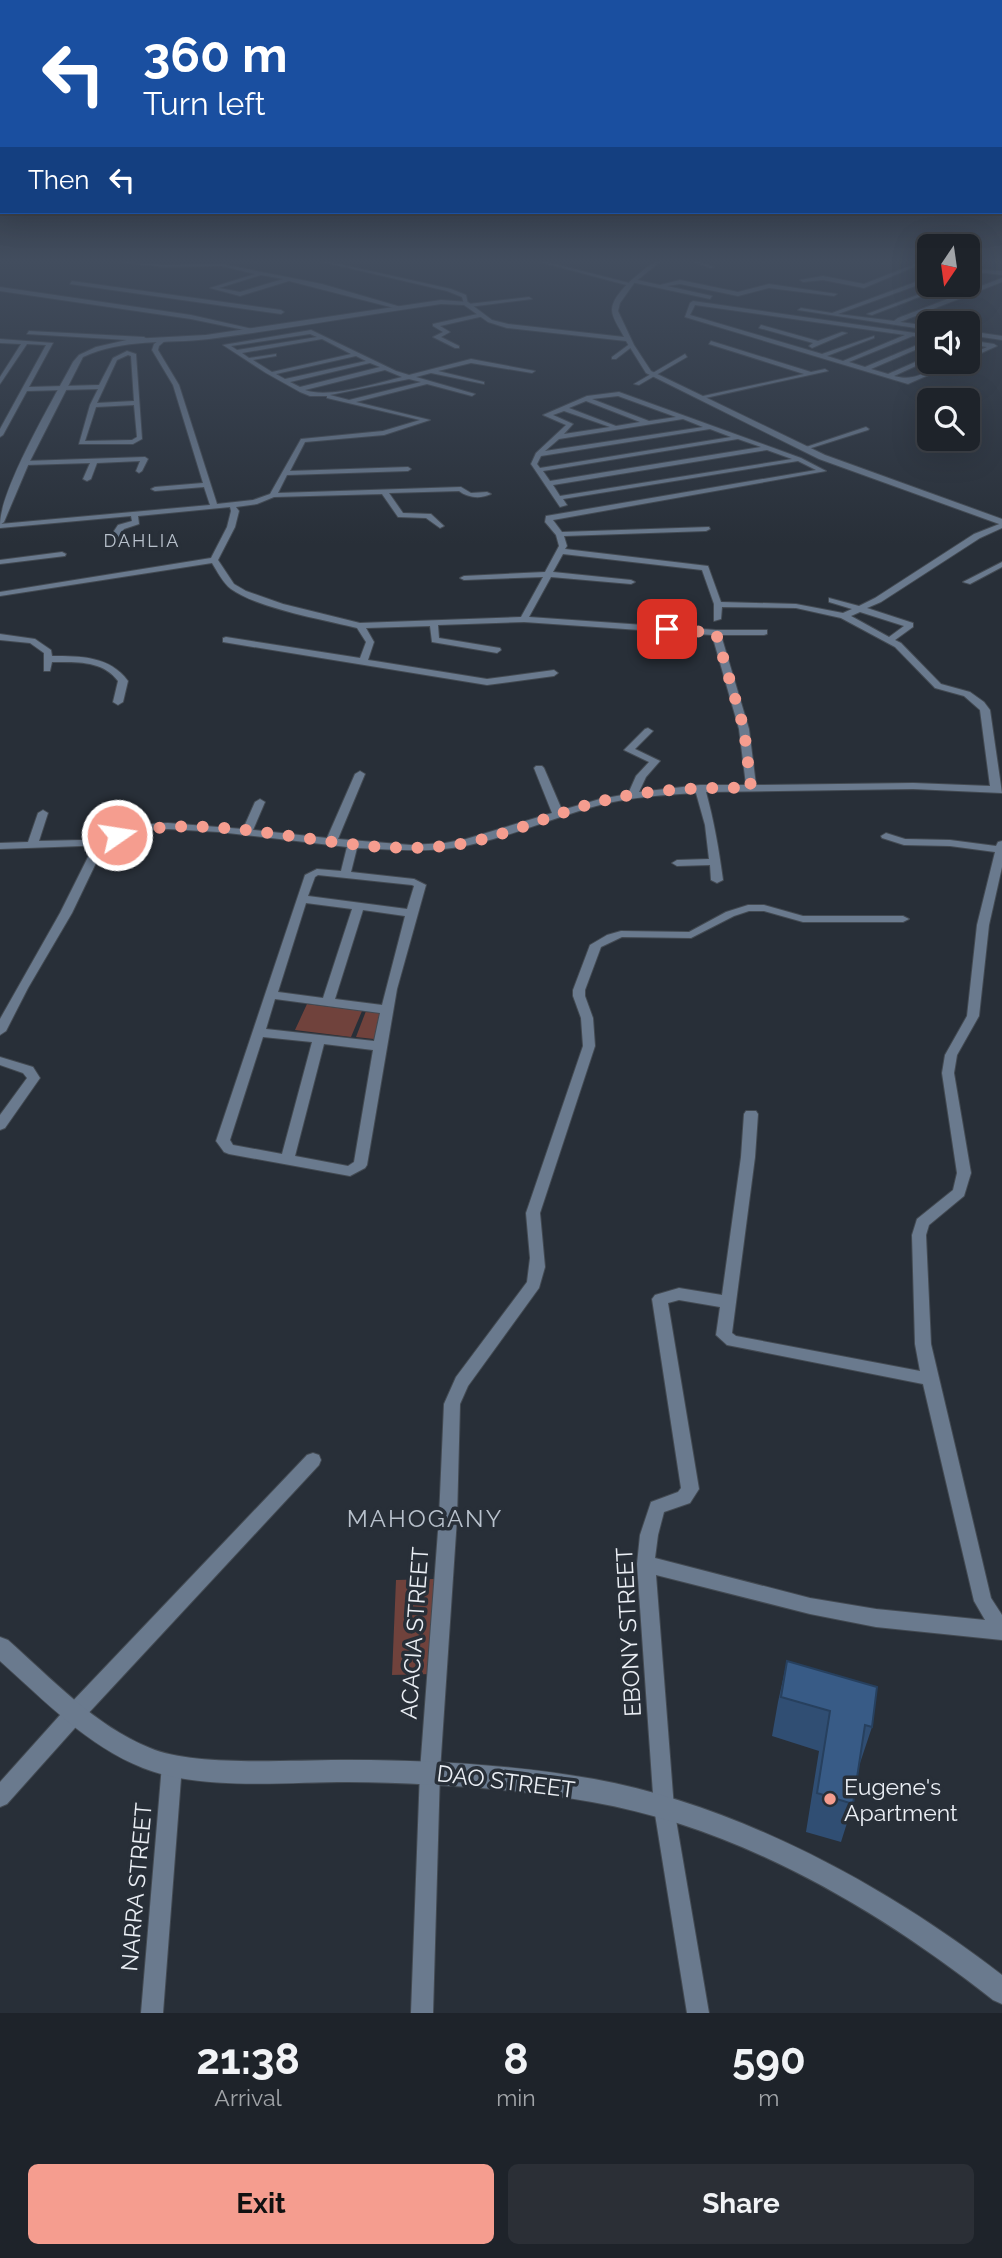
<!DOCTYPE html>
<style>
:root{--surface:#1e232a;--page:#2b2f36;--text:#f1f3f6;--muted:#a1a4a8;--line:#3c4047;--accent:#f59d8f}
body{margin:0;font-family:Raleway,sans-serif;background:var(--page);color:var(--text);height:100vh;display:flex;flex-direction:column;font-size:26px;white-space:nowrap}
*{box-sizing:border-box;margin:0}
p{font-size:23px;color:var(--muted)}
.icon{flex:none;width:38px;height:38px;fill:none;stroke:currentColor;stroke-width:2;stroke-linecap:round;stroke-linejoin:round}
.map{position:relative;height:2013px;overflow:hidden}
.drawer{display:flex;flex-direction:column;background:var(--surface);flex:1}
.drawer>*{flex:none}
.hud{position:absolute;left:0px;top:0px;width:1003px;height:214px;box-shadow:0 7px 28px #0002,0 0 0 2px var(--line);background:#1a4fa0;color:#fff;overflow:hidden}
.needle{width:46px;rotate:193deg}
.buttons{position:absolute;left:917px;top:234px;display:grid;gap:14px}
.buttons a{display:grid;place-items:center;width:63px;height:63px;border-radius:10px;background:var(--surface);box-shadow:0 7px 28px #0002,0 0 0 2px var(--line);font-size:35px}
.pin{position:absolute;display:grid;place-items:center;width:60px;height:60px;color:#fff;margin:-30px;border-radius:14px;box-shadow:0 4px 10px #0006}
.me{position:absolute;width:77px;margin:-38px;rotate:77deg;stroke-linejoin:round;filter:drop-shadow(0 0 5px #0008)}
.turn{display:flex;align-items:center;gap:24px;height:147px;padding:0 28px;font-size:32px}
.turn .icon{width:91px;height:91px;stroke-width:2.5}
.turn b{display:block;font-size:49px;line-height:60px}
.then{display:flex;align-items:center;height:66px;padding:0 28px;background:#0003;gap:14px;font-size:26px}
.eta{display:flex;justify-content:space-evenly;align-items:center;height:119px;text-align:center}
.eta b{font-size:42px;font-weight:700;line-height:49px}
.button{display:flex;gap:14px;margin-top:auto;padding:14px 28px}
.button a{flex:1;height:80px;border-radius:10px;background:var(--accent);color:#111;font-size:28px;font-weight:700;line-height:80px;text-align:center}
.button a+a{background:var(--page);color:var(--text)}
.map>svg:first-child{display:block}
.green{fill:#70423c}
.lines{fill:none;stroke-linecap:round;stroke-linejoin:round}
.minor-casing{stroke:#434a52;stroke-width:2}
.tertiary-casing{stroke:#434a52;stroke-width:2}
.minor{fill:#6a7a8e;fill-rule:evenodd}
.tertiary{fill:#6a7a8e;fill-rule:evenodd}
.wall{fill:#304e73}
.building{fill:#385b86;stroke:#27405e;stroke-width:2}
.route{stroke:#f59d8f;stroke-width:12;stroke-dasharray:0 21.6}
.poi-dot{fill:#f59d8f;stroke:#282f38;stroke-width:2.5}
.labels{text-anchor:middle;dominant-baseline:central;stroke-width:7;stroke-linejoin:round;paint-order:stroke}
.far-neighbourhood-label{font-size:18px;letter-spacing:2px;fill:#b8c1cc;stroke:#282f38}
.near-street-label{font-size:23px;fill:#eaeef4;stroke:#282f38}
.near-poi-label{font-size:23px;fill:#eaeef4;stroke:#282f38;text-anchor:start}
.near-neighbourhood-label{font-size:24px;letter-spacing:2px;fill:#b8c1cc;stroke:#282f38}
</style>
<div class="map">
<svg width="1002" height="2013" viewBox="0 0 1002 2013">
<rect width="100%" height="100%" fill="#282f38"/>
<path class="green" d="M 307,1004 L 362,1011 L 351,1037 L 295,1030 Z
M 366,1011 L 382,1013 L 374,1039 L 356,1037 Z
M 434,1579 L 432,1674 L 392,1675 L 396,1580 Z"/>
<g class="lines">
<defs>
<path id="minor" d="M 120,262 L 164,265 L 222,264 L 322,284 L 401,307 L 398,309 L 289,281 L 240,296 L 210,288 L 255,274 L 222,266 L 164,267 ZM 261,275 L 283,279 L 240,292 L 219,288 Z
M 323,262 L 330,262 L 451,289 L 466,295 L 468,304 L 529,297 L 532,299 L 469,307 L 464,304 L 462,297 L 447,291 Z
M 540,262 L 547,262 L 633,284 L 630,286 Z
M 694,262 L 700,262 L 714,267 L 710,268 Z
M 920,262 L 926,262 L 864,288 L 823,280 L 803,282 L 800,280 L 823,276 L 864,284 Z
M 968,269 L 1002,271 L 1002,275 L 968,271 Z
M 929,277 L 929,281 L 838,314 L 894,321 L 898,318 L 1002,278 L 1002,282 L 900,322 L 929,326 L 929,330 L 798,310 L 801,308 L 832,313 Z
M 633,279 L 660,285 L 680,280 L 738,292 L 769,284 L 837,294 L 834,296 L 769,288 L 738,296 L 680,284 L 667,286 L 712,296 L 710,299 L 631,282 Z
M 72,281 L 281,310 L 284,312 L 281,314 L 70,284 Z
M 944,285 L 951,285 L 872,315 L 867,314 Z
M 0,287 L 191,315 L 257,330 L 254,332 L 191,319 L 0,291 Z
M 693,301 L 929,335 L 929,339 L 913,336 L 849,362 L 865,367 L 929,340 L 929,344 L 871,369 L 888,374 L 929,356 L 929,360 L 894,376 C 922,384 931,362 958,362 L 908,384 L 685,317 L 690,303 ZM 695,305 L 905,335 L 843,361 L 827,356 L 874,338 L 874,336 L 822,354 L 690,315 Z
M 482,313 L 484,316 L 440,326 L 450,332 L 441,337 L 459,346 L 459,348 L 455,348 L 433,337 L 443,332 L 433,326 L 433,324 Z
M 761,325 L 818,341 L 842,332 L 847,333 L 812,348 L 809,346 L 813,343 L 759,328 Z
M 311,330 L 396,371 L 409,375 L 471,359 L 535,371 L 532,373 L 471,363 L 438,371 L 484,382 L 484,384 L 431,373 L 416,377 L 475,394 L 472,396 L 427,384 L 356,402 L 430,420 L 384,435 L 305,442 L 290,471 L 408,467 L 411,469 L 408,471 L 287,475 L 278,493 L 461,487 L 471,493 L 487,492 L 491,494 C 481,499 468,498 459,491 L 389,493 L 403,513 L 431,514 L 444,526 L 440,528 L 426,518 L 398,517 L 382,494 L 274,497 L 257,504 L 236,507 L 239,511 L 235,527 L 218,560 L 234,584 L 246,591 L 283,604 L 360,623 L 521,617 L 543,577 L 464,580 L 460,578 L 464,576 L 545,572 L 559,546 L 556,535 L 545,522 L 546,516 L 816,470 L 798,461 L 563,499 L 567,505 L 560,507 L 531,464 L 536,453 L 566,425 L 543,415 L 587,396 L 619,392 L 801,458 L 826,471 L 553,520 L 562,532 L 709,527 L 710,529 L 706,531 L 564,536 L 567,546 L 565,549 L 708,566 L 721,602 L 796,604 L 843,613 L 852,609 L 829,602 L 829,598 L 859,606 L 875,598 L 974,534 L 1002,523 L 1002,528 L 980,538 L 881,602 L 867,608 L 913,623 L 913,627 L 895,640 L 901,643 L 941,684 L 970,692 L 984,702 L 990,710 L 1002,793 L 913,789 L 706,792 C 714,821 719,850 723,880 L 717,883 L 711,880 L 710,865 L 677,866 L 672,863 L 677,860 L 709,859 L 705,825 L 696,793 C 664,795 631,797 600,805 C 550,818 495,844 444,849 C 415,852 386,849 357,848 L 351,872 L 414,879 L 426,885 L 397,989 L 367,1165 L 365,1168 L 350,1176 L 229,1154 L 224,1152 L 216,1141 L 305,875 L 317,869 L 341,871 L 347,847 L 219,832 L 168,829 L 150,830 L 107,840 L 72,913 L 28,988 L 6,1031 L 0,1035 L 0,1019 L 60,913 L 95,843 L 82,846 L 0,849 L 0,843 L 28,842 L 38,813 L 43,810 L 48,813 L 39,841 L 82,840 L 150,824 L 168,823 L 243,829 L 255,802 L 260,799 L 265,802 L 253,830 L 327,838 L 355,774 L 360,771 L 365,774 L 338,839 L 411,845 L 445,843 L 466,839 L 552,813 L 534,768 L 536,766 L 542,766 L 544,768 L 562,810 L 600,799 L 628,794 L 636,776 L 649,762 L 624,750 L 645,729 L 648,728 L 653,731 L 635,749 L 660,761 L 646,777 L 639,792 L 700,785 L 746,785 L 739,729 L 712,635 L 524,622 L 438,625 L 439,638 L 500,648 L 501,650 L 497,653 L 432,642 L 430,626 L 366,628 L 374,642 L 368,660 L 375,661 L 487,679 L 554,670 L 558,673 L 554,676 L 487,685 L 223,642 L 223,638 L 226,637 L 360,658 L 366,642 L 357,628 C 324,620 257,608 231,589 C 223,583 217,571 212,563 L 0,596 L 0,592 L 211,558 L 227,527 L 231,511 L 230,507 L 138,516 L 139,524 L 124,529 L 117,539 L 114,539 L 110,537 L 118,525 L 132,521 L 131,516 L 0,528 L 0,524 L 210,505 L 204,487 L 155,491 L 151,489 L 155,487 L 203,483 L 173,385 L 152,350 L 154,344 L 162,338 L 167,339 L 159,346 L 158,350 L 179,385 L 217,504 L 253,500 L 270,494 L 301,439 L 383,431 L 420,420 L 327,398 L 327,396 L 310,396 L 300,392 L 266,373 L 223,345 ZM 310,334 L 317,337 L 237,350 L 231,346 ZM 322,339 L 351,354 L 272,372 L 253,360 L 276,356 L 276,354 L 249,358 L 242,353 ZM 356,356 L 366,361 L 285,379 L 276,374 ZM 370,363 L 380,367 L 300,387 L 290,382 ZM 385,370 L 402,377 C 377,383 329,399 305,390 ZM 409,379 L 421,382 L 349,400 L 330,395 ZM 618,396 L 676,417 L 649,421 L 592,399 ZM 586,401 L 640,422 L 616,426 L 569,408 ZM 564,411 L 610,427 L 564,434 L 573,424 L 553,415 ZM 683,419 L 703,427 L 545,451 L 559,439 ZM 710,429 L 731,437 L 540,468 L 537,464 L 541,456 ZM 738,439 L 761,447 L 550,481 L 543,471 ZM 767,450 L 792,459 L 560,496 L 553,485 ZM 563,554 L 702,570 L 714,604 L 714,621 L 721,619 L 722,607 L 796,608 L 841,618 L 895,647 L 935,688 L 964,696 L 980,710 L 990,786 L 913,783 L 756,785 L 749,729 L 721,635 L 764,635 L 767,634 L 767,630 L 716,630 L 529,617 L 551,577 L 631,584 L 635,582 L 631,580 L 553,572 ZM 860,612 L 904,626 L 889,637 L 851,616 ZM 318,875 L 412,885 L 414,886 L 407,909 L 308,896 L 315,877 ZM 306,903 L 352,909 L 323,998 L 278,992 ZM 363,910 L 405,916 L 382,1005 L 335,999 ZM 275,999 L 380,1013 L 374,1041 L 266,1029 ZM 263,1037 L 312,1042 L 282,1154 L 233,1145 L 230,1140 ZM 324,1044 L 373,1050 L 354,1162 L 348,1166 L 295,1156 Z
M 29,331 L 144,337 L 147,339 L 144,341 L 27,334 Z
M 968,331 L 1002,336 L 1002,340 L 968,335 Z
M 0,339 L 53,343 L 29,387 L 99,385 L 113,358 L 127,351 L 136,354 L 142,439 L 133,444 L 79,444 L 90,405 L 98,389 L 27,391 L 3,435 L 0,437 L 0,429 L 46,345 L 27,344 L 0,384 L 0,377 L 21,344 L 0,343 ZM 128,355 L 131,356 L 134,401 L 97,403 L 117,360 ZM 134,405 L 137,437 L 132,440 L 85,441 L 96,407 Z
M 968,340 L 994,344 L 997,346 L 968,359 L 968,355 L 987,347 L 968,344 Z
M 711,341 L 811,372 L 825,369 L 828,371 L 701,399 L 703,396 L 804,374 L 709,344 Z
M 631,343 L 633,346 L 616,359 L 612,359 L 612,357 Z
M 685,354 L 687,357 L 639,385 L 634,384 Z
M 866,427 L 869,429 L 868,430 L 808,449 L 803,448 Z
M 145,457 L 148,459 L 142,471 L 139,473 L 136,471 L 140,461 L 97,463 L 91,479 L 87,481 L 83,479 L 90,463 L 25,465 L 22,463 L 25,461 Z
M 62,552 L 66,554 L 65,556 L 0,564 L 0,560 Z
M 1002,562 L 1002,567 L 970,584 L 963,582 Z
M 0,634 L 35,639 L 51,650 L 52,656 C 80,656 110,656 128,681 L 123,702 L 118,705 L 113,702 L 118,681 C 103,660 75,662 52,662 L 50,671 L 44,671 L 44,653 L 30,643 L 0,640 Z
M 886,833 L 905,839 L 950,840 L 996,846 L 998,842 L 1002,841 L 1002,867 L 989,925 L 979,1016 L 957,1055 L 954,1073 L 971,1173 L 964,1196 L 929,1225 L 926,1235 L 931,1344 L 991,1598 L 1002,1615 L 1002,1640 L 876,1627 L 810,1614 L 656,1575 L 674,1808 L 709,2013 L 687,2013 L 654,1808 L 637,1564 L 640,1535 L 651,1502 L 678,1492 L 681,1488 L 652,1299 L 655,1295 L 679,1288 L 722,1295 L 741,1157 L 744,1114 L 746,1111 L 756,1111 L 758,1114 L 755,1157 L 732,1333 L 736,1336 L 920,1371 L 915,1344 L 912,1235 L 917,1219 L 953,1190 L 957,1173 L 942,1073 L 945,1055 L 967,1016 L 977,925 L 995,852 L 950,846 L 904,845 L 882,838 L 881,836 ZM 679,1300 L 720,1307 L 716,1335 L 727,1345 L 923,1384 L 974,1601 L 985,1620 L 876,1609 L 810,1598 L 655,1558 L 658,1535 L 664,1512 L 690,1503 L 699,1489 L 668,1303 Z
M 748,905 L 764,905 L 803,916 L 903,916 L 909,919 L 903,922 L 803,922 L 764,911 L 749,911 L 734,916 L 691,938 L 622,937 L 601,947 L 585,990 L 585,996 L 593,1018 L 595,1046 L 540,1213 L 545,1267 L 539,1288 L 468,1386 L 460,1404 L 457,1518 L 440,1771 L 433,2013 L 411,2013 L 420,1771 L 439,1518 L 444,1404 L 456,1377 L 527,1282 L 530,1258 L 526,1213 L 583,1046 L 581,1018 L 573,996 L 573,990 L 590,945 L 607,935 L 621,931 L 689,932 L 726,912 Z
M 0,1057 L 33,1067 L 40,1078 L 5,1128 L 0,1130 L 0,1115 L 27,1078 L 23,1073 L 0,1065 Z
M 313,1453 L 319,1455 L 321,1460 L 319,1465 L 83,1719 L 7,1804 L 0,1807 L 0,1782 L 69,1705 L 307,1455 Z
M 172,1755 L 179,1758 L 182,1765 L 163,2013 L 141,2013 L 162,1765 L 165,1758 Z"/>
<path id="tertiary" d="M 654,262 L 660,262 L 635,282 L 620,303 L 618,311 L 634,345 L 651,371 L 825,455 L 1002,519 L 1002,525 L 819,459 L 646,373 L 626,341 L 507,328 L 488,322 L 464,305 L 441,304 C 364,315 286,329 209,339 C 166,344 124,338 83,357 L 29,463 L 4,522 L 0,525 C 0,489 54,398 73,362 L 79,355 L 96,347 L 131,339 L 206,335 L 441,300 L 468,302 L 492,320 L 508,324 L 624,337 C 620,329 612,318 612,310 C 612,293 642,271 654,262 Z
M 0,1637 L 8,1640 C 51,1678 95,1726 150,1748 C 197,1768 297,1759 350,1760 C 432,1760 513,1765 594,1779 C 738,1805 887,1886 1002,1975 L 1002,2004 L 993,2000 C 876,1908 740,1828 592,1802 C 511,1788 430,1783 348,1782 C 286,1782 201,1791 143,1768 C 87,1746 44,1700 0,1661 Z"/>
</defs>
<use href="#minor" class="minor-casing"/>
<use href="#tertiary" class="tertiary-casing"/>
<use href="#minor" class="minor"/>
<use href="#tertiary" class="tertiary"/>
</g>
<path class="wall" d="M 787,1661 L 872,1727 L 859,1766 L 853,1804 L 841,1842 L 806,1832 L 819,1751 L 772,1736 L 778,1702 Z"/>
<path class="building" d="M 787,1661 L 877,1687 L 872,1727 L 865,1725 L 853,1804 L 817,1793 L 830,1711 L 781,1697 Z"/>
<linearGradient id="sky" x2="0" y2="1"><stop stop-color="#161a1f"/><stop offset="0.48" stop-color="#424d5e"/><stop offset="1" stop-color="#424d5e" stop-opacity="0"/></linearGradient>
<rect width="1002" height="544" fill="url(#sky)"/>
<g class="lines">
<path class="route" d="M 117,835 C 223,807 337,858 445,846 C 497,841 548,815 598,802 C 648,789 701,787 751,788 L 744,729 L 716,633 L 667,629"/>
</g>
<circle class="poi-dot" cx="830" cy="1799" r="7"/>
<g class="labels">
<g class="far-neighbourhood-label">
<text x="142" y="540">DAHLIA</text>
</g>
<g class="near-street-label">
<text transform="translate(628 1632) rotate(-93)">EBONY STREET</text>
<text transform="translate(414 1633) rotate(-86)">ACACIA STREET</text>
<text transform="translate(506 1781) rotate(7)">DAO STREET</text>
<text transform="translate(136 1887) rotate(-85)">NARRA STREET</text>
</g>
<g class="near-poi-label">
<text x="844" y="1786">Eugene's<tspan x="844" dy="26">Apartment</tspan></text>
</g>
<g class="near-neighbourhood-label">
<text x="425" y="1518">MAHOGANY</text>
</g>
</g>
</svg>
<div class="buttons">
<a><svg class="needle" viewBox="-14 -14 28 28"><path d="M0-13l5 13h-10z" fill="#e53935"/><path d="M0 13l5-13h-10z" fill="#a1a4a8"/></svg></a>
<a><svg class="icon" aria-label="sound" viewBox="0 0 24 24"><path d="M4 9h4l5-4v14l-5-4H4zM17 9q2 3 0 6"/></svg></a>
<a><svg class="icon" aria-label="search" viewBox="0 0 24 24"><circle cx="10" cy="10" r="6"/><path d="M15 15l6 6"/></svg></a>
</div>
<div class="pin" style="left:667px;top:629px;background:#d93025"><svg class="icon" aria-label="arrive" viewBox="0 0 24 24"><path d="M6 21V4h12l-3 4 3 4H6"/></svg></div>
<svg class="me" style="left:117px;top:835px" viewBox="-20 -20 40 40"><circle r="17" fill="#f59d8f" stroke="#fff" stroke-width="3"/><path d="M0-11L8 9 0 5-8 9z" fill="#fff"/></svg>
<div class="hud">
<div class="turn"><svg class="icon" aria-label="left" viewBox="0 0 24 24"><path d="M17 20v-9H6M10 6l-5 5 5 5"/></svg><div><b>360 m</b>Turn left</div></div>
<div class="then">Then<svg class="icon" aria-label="left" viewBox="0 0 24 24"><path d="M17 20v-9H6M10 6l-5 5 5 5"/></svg></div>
</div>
</div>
<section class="drawer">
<div class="eta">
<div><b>21:38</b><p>Arrival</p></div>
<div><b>8</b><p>min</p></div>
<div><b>590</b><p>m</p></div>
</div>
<div class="button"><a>Exit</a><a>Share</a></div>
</section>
